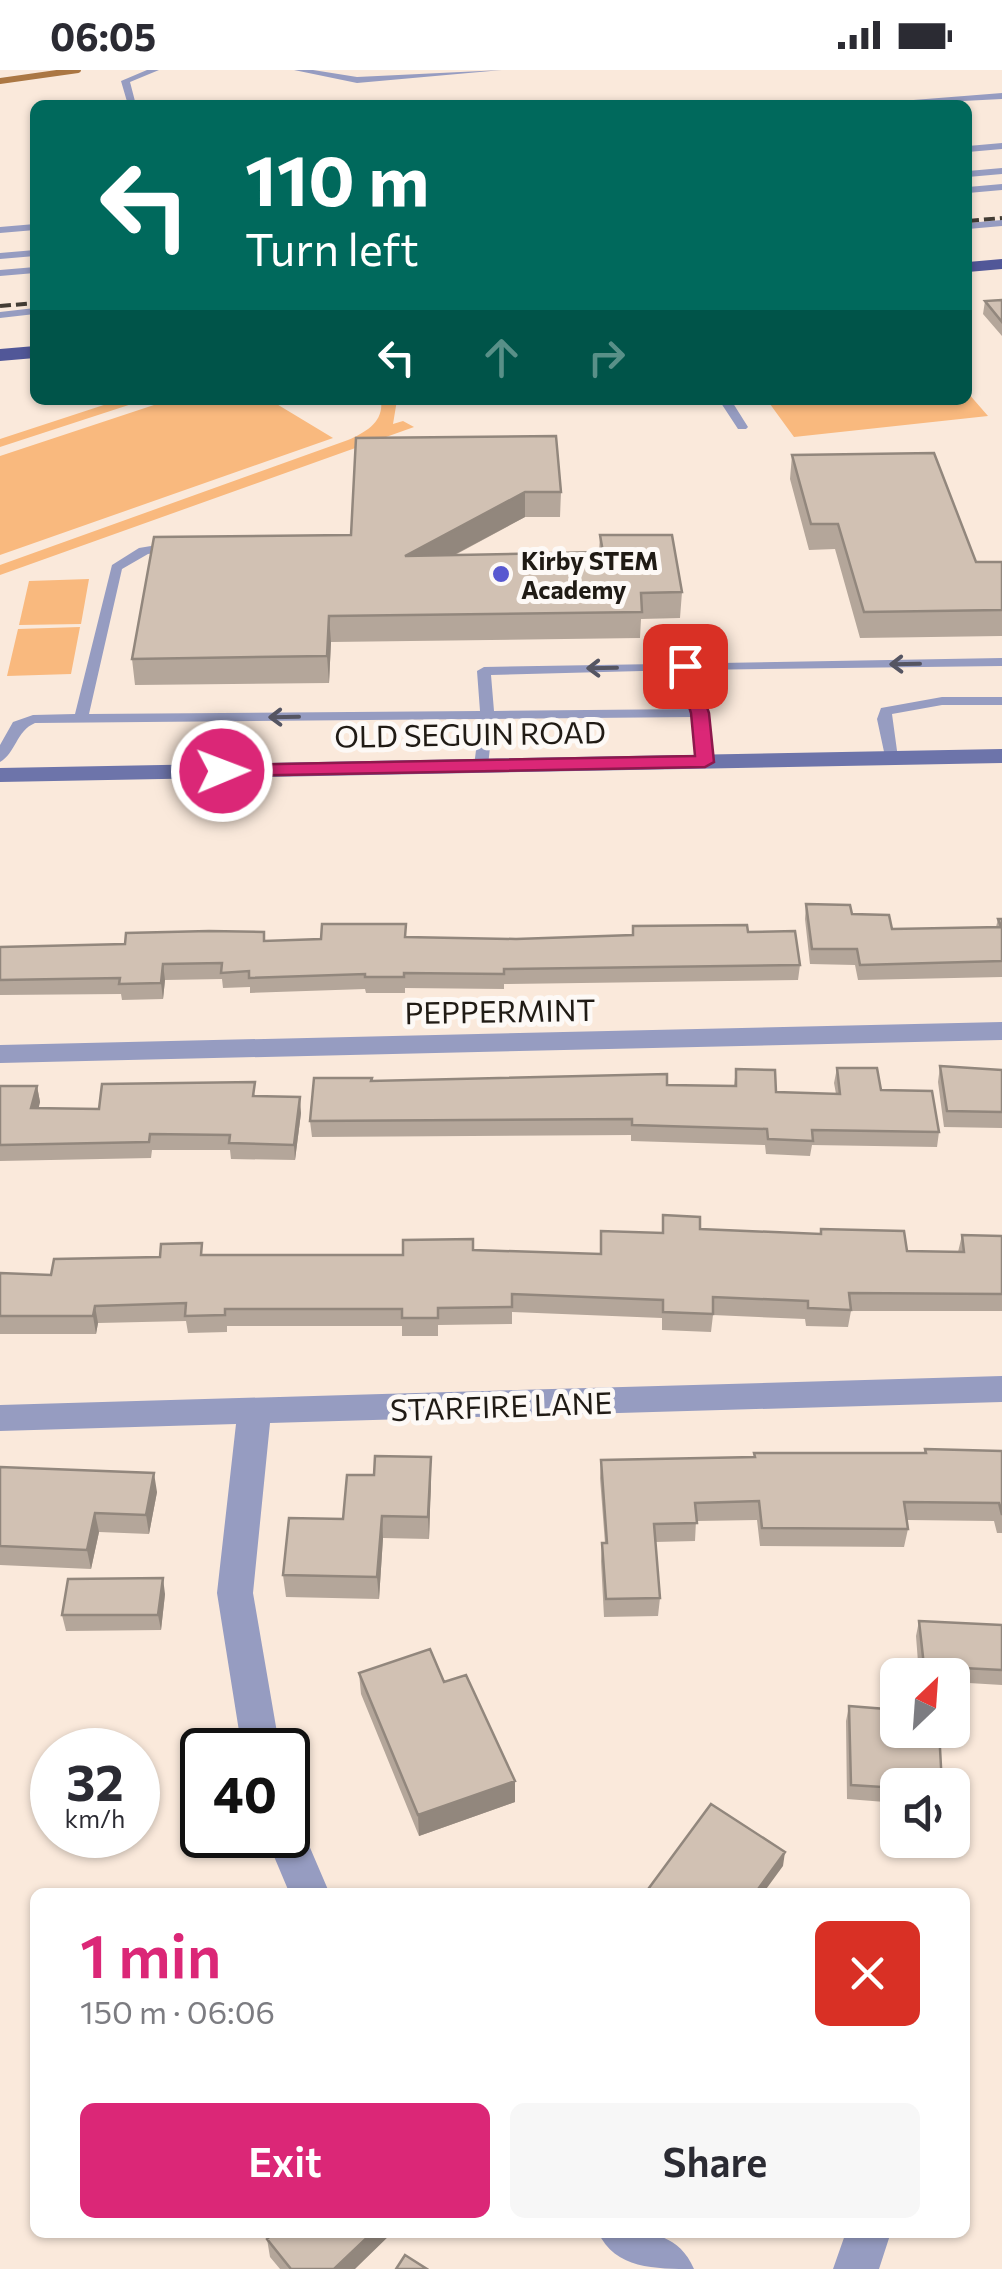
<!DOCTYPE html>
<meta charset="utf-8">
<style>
:root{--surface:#fff;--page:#f7f7f7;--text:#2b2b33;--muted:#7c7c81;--accent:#db2777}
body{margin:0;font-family:Commissioner,sans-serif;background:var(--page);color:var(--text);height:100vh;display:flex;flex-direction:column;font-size:38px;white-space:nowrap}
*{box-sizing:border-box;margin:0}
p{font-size:32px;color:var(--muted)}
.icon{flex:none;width:55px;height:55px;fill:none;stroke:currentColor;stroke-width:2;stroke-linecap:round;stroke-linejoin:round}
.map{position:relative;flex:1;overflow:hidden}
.side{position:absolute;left:30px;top:1818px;width:940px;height:350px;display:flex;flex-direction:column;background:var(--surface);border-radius:15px;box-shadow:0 2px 8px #0004}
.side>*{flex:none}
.banner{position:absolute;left:30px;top:30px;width:942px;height:305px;border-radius:15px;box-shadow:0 2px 8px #0004;background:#00695c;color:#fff;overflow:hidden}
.needle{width:65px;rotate:25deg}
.buttons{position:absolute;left:880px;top:1588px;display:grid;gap:20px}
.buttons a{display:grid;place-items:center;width:90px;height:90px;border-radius:15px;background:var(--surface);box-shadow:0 2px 8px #0004;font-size:50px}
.speed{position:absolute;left:30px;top:1658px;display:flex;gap:20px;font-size:50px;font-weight:700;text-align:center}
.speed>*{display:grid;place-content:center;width:130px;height:130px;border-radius:50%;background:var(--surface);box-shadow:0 2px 8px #0004;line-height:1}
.speed small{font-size:25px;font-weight:400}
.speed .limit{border:5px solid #111;border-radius:15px;background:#fff;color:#111}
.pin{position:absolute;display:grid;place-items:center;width:85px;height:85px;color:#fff;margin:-42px;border-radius:20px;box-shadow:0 5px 15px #0006}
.me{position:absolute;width:110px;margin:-55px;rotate:89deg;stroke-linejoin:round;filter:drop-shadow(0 0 8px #0008)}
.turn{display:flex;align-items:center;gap:35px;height:210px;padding:0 50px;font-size:45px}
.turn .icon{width:130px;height:130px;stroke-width:2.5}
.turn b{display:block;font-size:70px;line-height:85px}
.lanes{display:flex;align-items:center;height:95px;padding:0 50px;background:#0003;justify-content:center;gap:50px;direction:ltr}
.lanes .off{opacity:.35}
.round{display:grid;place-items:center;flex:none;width:105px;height:105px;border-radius:15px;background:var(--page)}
.overview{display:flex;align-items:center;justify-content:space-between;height:170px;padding:0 50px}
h1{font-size:60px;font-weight:600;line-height:75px;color:var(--accent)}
.button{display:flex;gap:20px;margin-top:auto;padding:20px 50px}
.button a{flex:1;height:115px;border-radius:15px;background:var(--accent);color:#fff;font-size:40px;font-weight:600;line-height:115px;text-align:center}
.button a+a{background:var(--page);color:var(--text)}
.status{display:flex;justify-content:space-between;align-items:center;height:70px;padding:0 50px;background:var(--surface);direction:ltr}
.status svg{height:28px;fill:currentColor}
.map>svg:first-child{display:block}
.green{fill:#f9b97e}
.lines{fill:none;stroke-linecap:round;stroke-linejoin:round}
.stream{stroke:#ab7743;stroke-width:6}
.lane{fill:#969cc1;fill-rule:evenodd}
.street{fill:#969cc1;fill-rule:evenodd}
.secondary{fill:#6d74aa;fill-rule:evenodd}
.primary{fill:#515798;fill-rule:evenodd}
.rail{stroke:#423c34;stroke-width:4;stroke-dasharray:11 5;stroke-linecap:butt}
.wall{fill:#b4a69a}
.shaded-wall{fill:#92877d}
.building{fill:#d1c1b3;stroke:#92877d;stroke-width:2.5}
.oneway{stroke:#555562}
.route{fill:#db2777;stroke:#8e194d;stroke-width:2.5}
.poi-dot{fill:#5858d0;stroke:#fdf9f6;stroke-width:4}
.labels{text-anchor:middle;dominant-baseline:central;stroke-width:10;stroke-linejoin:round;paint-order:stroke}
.far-poi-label{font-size:25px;font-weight:bold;fill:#201b15;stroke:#fdf9f6;text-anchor:start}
.street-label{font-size:30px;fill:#201b15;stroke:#fdf9f6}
</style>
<div class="status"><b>06:05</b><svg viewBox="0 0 49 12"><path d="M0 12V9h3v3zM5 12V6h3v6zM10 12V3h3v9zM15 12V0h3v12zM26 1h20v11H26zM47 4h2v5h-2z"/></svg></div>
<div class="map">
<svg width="1002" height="2199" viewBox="0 0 1002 2199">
<rect width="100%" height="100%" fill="#fae9db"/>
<path class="green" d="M 968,323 L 988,346 L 794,367 L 767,330 L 968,330 Z
M 119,330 L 144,330 L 0,377 L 0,369 Z
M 169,330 L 270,330 L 333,368 L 0,485 L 0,386 Z
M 381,330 L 397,330 L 393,354 L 403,351 L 414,357 L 0,505 L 0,495 L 348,370 C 366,362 384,352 381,330 Z
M 89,509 L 81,554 L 19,555 L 29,511 Z
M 80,557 L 71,604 L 7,606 L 18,559 Z"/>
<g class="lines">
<path class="stream" d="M 0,11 L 78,0"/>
<path class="lane" d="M 147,0 L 159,0 L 130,12 L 136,35 L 128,35 L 121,11 Z
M 294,0 L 313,0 L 357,7 L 502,0 L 357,13 Z
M 1002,23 L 1002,29 L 884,35 L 888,32 Z
M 1002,73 L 1002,79 L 968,82 L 968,76 Z
M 1002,98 L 1002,104 L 968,107 L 968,101 Z
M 1002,114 L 1002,120 L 968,123 L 968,117 Z
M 1002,150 L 1002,156 L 968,159 L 968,153 Z
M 35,154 L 35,160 L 0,163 L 0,157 Z
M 35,180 L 35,186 L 0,189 L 0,183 Z
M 35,197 L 35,203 L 0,206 L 0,200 Z
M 35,238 L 35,244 L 0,248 L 0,242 Z
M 719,330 L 731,330 L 748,357 L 746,359 L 738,359 Z
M 175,472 L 179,473 L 179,479 L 148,484 L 122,499 L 89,644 L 480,641 L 477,601 L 484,597 L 1002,588 L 1002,596 L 693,600 L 707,643 L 712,692 L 705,696 L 698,692 L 694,647 L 493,649 L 488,696 L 481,700 L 474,696 L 480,649 L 35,653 C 16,661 16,683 0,692 L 0,675 L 13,652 L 33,645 L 75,644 L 112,495 L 139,478 ZM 680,600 L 692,639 L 494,641 L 491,605 Z
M 942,627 L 1002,627 L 1002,635 L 942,635 L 892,644 L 898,688 L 896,691 L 886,691 L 877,649 L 881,638 Z"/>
<path class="street" d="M 1002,952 L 1002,970 L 0,993 L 0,975 Z
M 1002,1306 L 1002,1332 L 270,1353 L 253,1523 L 280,1680 L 242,1680 L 217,1523 L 236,1354 L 0,1361 L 0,1335 Z
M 288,1748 L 299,1752 L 329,1822 L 289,1822 L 265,1765 L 288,1765 Z
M 598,2162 C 637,2162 676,2157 694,2199 C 655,2199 615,2199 598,2162 Z
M 846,2162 L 891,2162 L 879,2199 L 833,2199 Z"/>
<path class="secondary" d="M 1002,679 L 1002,693 L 0,712 L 0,698 Z"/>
<path class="primary" d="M 1002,189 L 1002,199 L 968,202 L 968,192 Z
M 35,276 L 35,288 L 0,291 L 0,279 Z"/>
<path class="rail" d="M 968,151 L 1002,148
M 0,236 L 35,233"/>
</g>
<path class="wall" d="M 1002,230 L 1002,266 L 983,244 L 985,231 Z
M 356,368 L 561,422 L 560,447 L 525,447 L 455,485 L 599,482 L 600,465 L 682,522 L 680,548 L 641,549 L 640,568 L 331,572 L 329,613 L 135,615 L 132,589 L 351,465 Z
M 792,385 L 976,492 L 1002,492 L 1002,566 L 860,568 L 835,479 L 809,480 L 790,409 Z
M 806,834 L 892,859 L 996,857 L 998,849 L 1002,849 L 1002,907 L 858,910 L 855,895 L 810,894 L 805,849 Z
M 406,854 L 406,867 L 516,869 L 632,865 L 633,856 L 748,862 L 800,895 L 798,910 L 504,914 L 504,919 L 405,918 L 405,923 L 366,923 L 365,919 L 250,923 L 250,917 L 223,918 L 222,909 L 165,910 L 163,929 L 122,930 L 121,924 L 0,925 L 0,877 L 125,874 L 264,862 L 265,871 L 321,869 Z
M 940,996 L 1002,1000 L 1002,1058 L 944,1057 L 938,1012 Z
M 837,998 L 881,1020 L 939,1062 L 937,1077 L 812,1075 L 810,1086 L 766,1084 L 765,1075 L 631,1071 L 631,1065 L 312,1067 L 310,1051 L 371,1011 L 734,1016 L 736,999 L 776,1022 L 836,1024 L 834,1013 Z
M 0,1016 L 37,1016 L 40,1032 L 38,1038 L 99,1039 L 257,1026 L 301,1043 L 295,1090 L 231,1089 L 230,1080 L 152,1080 L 151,1088 L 0,1091 Z
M 663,1145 L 700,1159 L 820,1164 L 821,1159 L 907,1181 L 958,1182 L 962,1165 L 1002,1166 L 1002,1241 L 851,1241 L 848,1257 L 806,1256 L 805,1249 L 713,1245 L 711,1262 L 662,1260 L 662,1248 L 512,1242 L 512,1254 L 438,1255 L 438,1266 L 402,1266 L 402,1256 L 227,1256 L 227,1262 L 188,1263 L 186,1251 L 98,1253 L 96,1264 L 0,1264 L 0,1203 L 51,1205 L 204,1185 L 403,1185 L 473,1180 L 600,1184 L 601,1161 L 662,1163 Z
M 925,1379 L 1002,1381 L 1002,1463 L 997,1463 L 994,1451 L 907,1450 L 908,1459 L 904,1477 L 760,1476 L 757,1450 L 696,1451 L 695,1471 L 655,1472 L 660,1528 L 658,1546 L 604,1547 L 601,1491 L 602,1473 L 605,1473 L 600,1408 L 601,1390 L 754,1387 L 754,1383 L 924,1383 Z
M 0,1397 L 157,1422 L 149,1464 L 99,1462 L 91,1499 L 0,1495 Z
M 431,1410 L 429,1469 L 383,1468 L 379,1529 L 286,1527 L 283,1505 L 343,1449 Z
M 165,1524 L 161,1560 L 66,1561 L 62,1545 Z
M 919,1551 L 1002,1555 L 1002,1615 L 952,1612 L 952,1605 L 919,1605 L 916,1566 Z
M 359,1603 L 444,1612 L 515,1711 L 515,1732 L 419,1766 L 361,1624 Z
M 849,1636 L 898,1715 L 898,1733 L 847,1729 L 846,1651 Z
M 267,2169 L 355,2199 L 280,2199 L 270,2187 Z"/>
<path class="shaded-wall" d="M 525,422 L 525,447 L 405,511 L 405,486 Z
M 329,546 L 331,572 L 329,613 L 327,586 Z
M 163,894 L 165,910 L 163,929 L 161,913 Z
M 37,1016 L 40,1032 L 35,1054 L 31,1038 Z
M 300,1027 L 301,1043 L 295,1090 L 294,1075 Z
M 95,1236 L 98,1253 L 96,1264 L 93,1246 Z
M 431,1387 L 431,1410 L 429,1469 L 428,1447 Z
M 154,1403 L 157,1422 L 149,1464 L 146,1445 Z
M 95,1443 L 99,1462 L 91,1499 L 87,1480 Z
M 382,1446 L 383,1468 L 379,1529 L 377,1507 Z
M 163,1508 L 165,1524 L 161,1560 L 158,1545 Z
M 515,1711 L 515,1732 L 419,1766 L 418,1745 Z
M 785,1782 L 783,1796 L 764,1822 L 756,1822 Z
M 373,2162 L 393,2162 L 355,2199 L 334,2199 Z"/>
<path class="building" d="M 1002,230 L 1002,252 L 985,231 Z
M 556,366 L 561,422 L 525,422 L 405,486 L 603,482 L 600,465 L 672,465 L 682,522 L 641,523 L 642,542 L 329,546 L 327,586 L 132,589 L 154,467 L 351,465 L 356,368 Z
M 934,383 L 976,492 L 1002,492 L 1002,540 L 864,542 L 838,454 L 811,454 L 792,385 Z
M 806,834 L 850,835 L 852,844 L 889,845 L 892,859 L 1001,857 L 998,849 L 1002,849 L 1002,891 L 860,895 L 857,879 L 812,879 Z
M 322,854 L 406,854 L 405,867 L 516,869 L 633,865 L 633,856 L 747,855 L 748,862 L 795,861 L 800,895 L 504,899 L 504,904 L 404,903 L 404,907 L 365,907 L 365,904 L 249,908 L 249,901 L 221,903 L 222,893 L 163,894 L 161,913 L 119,914 L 120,908 L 0,910 L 0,877 L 125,874 L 126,863 L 209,861 L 264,862 L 264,871 L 321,869 Z
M 940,996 L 1002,1000 L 1002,1042 L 947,1041 Z
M 837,998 L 877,998 L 881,1020 L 932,1021 L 939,1062 L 812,1060 L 813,1071 L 768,1069 L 767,1059 L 632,1055 L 632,1049 L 310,1051 L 314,1008 L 372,1008 L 371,1011 L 667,1004 L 667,1015 L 736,1016 L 736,999 L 775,1000 L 776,1022 L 840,1024 Z
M 255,1012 L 253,1026 L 300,1027 L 294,1075 L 229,1073 L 230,1065 L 150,1064 L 149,1072 L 0,1075 L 0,1016 L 37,1016 L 31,1038 L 99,1039 L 102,1014 Z
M 663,1145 L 700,1147 L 700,1159 L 821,1164 L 821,1159 L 904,1161 L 907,1181 L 964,1182 L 962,1165 L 1002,1166 L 1002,1224 L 849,1223 L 851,1240 L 808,1238 L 808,1231 L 713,1227 L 713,1244 L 663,1242 L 663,1230 L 512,1224 L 512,1237 L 438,1238 L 438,1248 L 402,1248 L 402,1239 L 225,1239 L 225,1245 L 185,1246 L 186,1233 L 95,1236 L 93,1246 L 0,1246 L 0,1203 L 51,1205 L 54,1189 L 160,1187 L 161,1174 L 202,1173 L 201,1185 L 403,1185 L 403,1170 L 473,1169 L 473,1180 L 601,1184 L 601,1161 L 663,1163 Z
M 925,1379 L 1002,1381 L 1002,1445 L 999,1433 L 904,1432 L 908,1459 L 762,1458 L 759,1431 L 695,1433 L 697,1453 L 654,1454 L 660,1528 L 606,1529 L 602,1473 L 607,1473 L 601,1390 L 755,1387 L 754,1383 L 926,1383 Z
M 375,1386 L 431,1387 L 428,1447 L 382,1446 L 377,1507 L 283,1505 L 289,1448 L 343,1449 L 347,1405 L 374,1405 Z
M 0,1397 L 154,1403 L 146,1445 L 95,1443 L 87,1480 L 0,1476 Z
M 163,1508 L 158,1545 L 62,1545 L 68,1509 Z
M 919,1551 L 1002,1555 L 1002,1600 L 924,1596 Z
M 430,1579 L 444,1612 L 466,1605 L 515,1711 L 418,1745 L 359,1603 Z
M 849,1636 L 898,1640 L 898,1660 L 939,1660 L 942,1715 L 898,1715 L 898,1718 L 851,1715 Z
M 711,1734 L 785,1782 L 756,1822 L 646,1822 Z
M 274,2162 L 373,2162 L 334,2199 L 291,2199 L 267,2169 Z
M 405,2185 L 427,2199 L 396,2199 Z"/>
<defs><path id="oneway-shaft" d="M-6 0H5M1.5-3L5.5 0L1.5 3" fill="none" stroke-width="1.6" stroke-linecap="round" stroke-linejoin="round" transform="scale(2.5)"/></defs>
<g class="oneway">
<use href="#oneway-shaft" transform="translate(905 594) rotate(179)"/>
<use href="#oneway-shaft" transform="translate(602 598) rotate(179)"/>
<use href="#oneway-shaft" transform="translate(284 647) rotate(179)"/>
</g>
<path class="route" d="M 685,591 L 693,596 L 709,643 L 714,692 L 705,697 L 222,706 L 213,701 L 222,695 L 695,686 L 691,643 L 676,596 Z"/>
<circle class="poi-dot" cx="501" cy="504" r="10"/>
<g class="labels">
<g class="far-poi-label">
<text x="521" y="490">Kirby STEM<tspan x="521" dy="29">Academy</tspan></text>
</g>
<g class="street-label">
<text transform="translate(470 663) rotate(-1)">OLD SEGUIN ROAD</text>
<text transform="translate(500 940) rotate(-1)">PEPPERMINT</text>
<text transform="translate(501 1335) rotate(-2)">STARFIRE LANE</text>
</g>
</g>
</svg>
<div class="buttons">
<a><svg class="needle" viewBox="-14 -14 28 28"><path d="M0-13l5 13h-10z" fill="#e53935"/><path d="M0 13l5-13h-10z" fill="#7c7c81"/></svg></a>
<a><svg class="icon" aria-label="sound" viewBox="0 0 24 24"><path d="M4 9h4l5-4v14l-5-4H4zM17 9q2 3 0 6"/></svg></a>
</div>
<div class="speed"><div>32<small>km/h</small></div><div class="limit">40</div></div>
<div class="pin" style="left:685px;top:596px;background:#d93025"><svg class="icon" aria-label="arrive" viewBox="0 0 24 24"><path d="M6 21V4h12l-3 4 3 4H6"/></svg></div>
<svg class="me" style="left:222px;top:701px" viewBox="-20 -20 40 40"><circle r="17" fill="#db2777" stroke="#fff" stroke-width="3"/><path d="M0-11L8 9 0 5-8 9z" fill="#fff"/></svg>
<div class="banner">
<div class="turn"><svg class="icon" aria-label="left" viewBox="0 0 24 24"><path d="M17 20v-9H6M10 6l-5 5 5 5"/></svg><div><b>110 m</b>Turn left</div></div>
<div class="lanes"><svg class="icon" aria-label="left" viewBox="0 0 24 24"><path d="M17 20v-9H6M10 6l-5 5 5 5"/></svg><svg class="icon off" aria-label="ahead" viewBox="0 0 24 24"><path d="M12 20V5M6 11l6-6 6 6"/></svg><svg class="icon off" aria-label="right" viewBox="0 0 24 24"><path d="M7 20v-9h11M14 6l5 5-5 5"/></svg></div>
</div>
<section class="side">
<div class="overview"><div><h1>1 min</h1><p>150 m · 06:06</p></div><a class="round" style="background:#d93025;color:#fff"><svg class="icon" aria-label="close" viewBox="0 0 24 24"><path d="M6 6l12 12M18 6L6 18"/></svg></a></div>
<div class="button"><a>Exit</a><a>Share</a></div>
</section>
</div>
